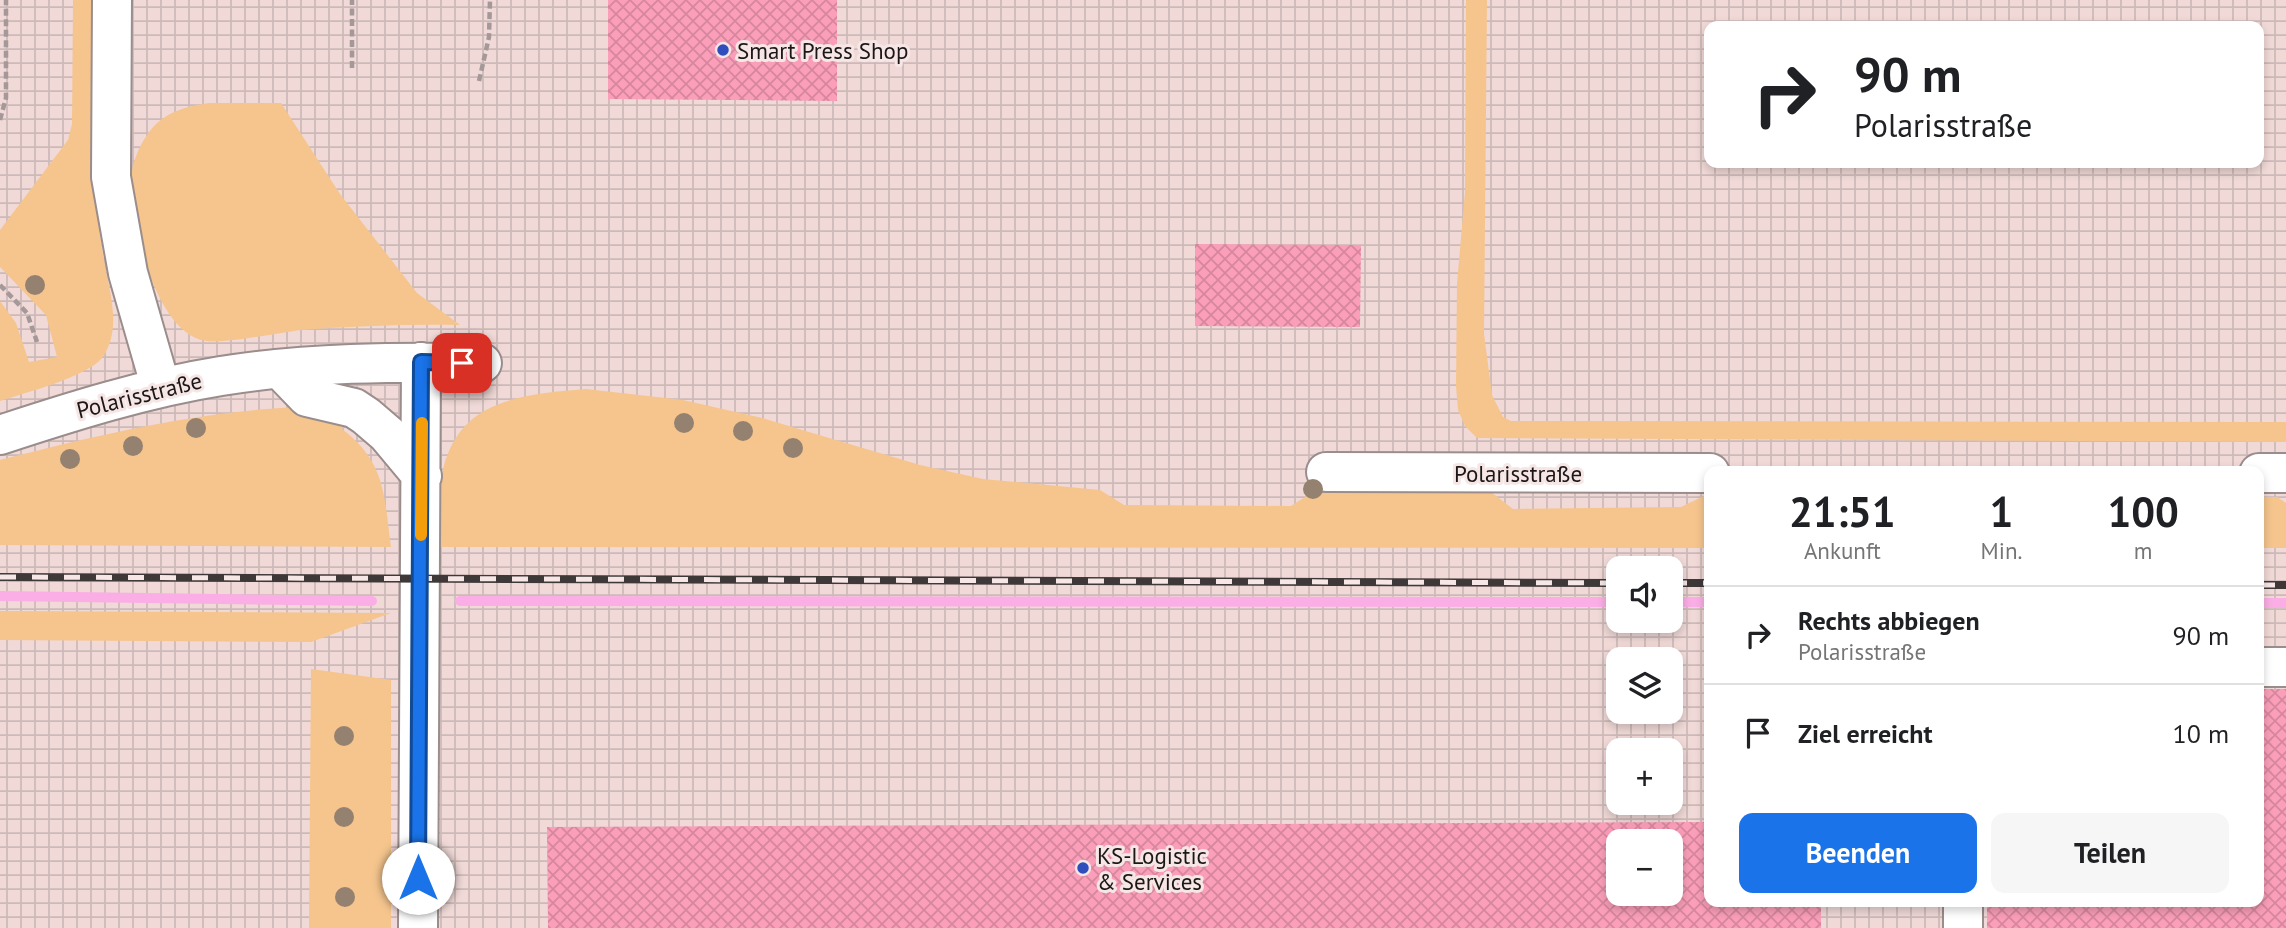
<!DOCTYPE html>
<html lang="de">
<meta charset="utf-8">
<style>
:root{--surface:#fff;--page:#f6f6f6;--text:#202124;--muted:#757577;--line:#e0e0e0;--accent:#1a73e8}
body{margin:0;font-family:"PT Sans",sans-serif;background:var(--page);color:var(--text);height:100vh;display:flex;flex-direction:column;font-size:26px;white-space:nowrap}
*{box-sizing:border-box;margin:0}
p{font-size:23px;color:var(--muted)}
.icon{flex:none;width:38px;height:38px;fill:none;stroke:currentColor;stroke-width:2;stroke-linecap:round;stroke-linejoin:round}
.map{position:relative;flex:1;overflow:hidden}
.details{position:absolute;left:1704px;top:466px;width:560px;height:441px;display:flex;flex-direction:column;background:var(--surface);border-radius:14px;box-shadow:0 4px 10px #0003}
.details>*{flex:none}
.top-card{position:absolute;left:1704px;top:21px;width:560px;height:147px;border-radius:14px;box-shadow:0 4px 10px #0003;background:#fff;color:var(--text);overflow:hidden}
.fabs{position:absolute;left:1606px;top:556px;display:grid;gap:14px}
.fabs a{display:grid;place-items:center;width:77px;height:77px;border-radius:14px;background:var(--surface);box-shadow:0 4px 10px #0003;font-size:35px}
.pin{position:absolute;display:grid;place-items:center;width:60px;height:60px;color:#fff;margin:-30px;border-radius:14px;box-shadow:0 4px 10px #0006}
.me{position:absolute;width:77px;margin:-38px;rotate:0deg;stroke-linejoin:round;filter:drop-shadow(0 0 5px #0008)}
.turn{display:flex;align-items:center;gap:24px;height:147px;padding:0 35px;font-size:32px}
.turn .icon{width:91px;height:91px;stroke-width:2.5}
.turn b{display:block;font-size:49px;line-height:60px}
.eta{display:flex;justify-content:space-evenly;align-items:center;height:119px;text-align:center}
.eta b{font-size:42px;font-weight:700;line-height:49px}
.action{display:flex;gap:14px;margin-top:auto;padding:14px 35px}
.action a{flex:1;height:80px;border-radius:14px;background:var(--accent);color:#fff;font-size:28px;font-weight:700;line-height:80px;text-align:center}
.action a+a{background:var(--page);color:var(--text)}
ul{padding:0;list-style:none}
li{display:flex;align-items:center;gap:21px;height:98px;padding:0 35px;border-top:2px solid var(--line)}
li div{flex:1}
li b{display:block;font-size:26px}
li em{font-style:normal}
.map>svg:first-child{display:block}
.industrial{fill:url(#industrial-grid);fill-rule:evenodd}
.grass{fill:#f5c58d}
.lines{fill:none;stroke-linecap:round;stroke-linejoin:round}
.stream{stroke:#fbaee5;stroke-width:10}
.building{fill:url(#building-cross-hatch);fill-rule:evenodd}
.minor-casing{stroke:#9a8d8c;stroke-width:42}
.path{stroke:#a49998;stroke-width:4.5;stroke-dasharray:7 3.5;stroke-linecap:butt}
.minor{stroke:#fff;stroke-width:38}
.rail-casing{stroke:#3f3838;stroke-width:8}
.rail{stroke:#f6e7e6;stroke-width:5;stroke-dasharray:16;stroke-linecap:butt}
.tree{fill:#95816f}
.route-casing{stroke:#114b97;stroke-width:18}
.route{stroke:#1a73e8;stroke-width:12}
.slow{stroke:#f59e0b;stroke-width:12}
.poi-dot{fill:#304dbd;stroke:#f6e7e6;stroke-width:2.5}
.labels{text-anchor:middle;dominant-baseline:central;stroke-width:6;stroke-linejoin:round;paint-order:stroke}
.poi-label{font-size:23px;fill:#1c1717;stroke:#f6e7e6;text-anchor:start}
.street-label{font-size:23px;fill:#1c1717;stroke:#f6e7e6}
</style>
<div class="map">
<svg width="2286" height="928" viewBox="0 0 2286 928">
<defs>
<pattern id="industrial-grid" width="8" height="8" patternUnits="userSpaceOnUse" patternTransform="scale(1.75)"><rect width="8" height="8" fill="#f0d9d7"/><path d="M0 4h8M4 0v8" fill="none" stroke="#cdbab8"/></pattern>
<pattern id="building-cross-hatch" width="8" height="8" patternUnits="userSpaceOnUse" patternTransform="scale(1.75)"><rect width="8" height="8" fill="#fa9eb9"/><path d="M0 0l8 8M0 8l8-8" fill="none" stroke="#d6879e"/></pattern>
</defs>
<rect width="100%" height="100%" fill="#f6e7e6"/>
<path class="industrial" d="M 0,0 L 2286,0 L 2286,928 L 0,928 ZM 1710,26 L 2259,26 L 2259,163 L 1710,163 ZM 1710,471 L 2259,471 L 2259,901 L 1710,901 ZM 1619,569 L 1671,569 L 1671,621 L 1619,621 ZM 1619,660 L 1671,660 L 1671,712 L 1619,712 ZM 1619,751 L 1671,751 L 1671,803 L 1619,803 ZM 1619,842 L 1671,842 L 1671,894 L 1619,894 Z"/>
<path class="grass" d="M 73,0 L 92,0 C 92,87 88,174 104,260 C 109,292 123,328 102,358 C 87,377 24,393 0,401 L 0,301 L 16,323 L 29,362 L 57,357 L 46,315 L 0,267 L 0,230 L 68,140 L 72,124 Z
M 1466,0 L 1487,0 L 1484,334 L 1492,395 L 1503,417 L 1511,421 L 2286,422 L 2286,442 L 1477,438 L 1465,426 L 1458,410 L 1456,386 L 1457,284 L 1465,192 Z
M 209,103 L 281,103 L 340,194 L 417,293 L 460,325 C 407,324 354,326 301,330 C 278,333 227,343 207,341 C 155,335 132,223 131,182 C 131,162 142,138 156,124 C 171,110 189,106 209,103 Z
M 586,389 L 683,400 L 762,418 L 920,465 L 983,479 L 1100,490 L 1124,505 L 1291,506 L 1316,490 L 1491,492 L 1513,509 L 1681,507 L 1710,493 L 1710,548 L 440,547 C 440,527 438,506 440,487 C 450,400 516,395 586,389 Z
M 299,407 L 349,420 L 342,429 C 386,462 384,496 391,547 L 0,545 L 0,460 C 97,435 199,411 299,407 Z
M 2259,497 L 2277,497 L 2286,503 L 2286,548 L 2259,548 Z
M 0,611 L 391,613 L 311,642 L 0,640 Z
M 311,669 L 391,680 L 391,928 L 309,928 Z"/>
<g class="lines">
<path class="stream" d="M 0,596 L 372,601
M 460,601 L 1619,602
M 1671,602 L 1710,602
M 2259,603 L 2286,603"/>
</g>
<path class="building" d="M 608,0 L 837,0 L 837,101 L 608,99 Z
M 1195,244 L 1361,245 L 1360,327 L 1195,326 Z
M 2259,689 L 2286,689 L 2286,928 L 1987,928 L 1987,901 L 2259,901 Z
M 1710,822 L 1710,901 L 1821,901 L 1821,928 L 548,928 L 547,827 ZM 1619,842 L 1671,842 L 1671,894 L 1619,894 Z"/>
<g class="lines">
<defs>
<path id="minor" d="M 112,0 L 111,177 L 128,273 L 161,388
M 280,369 L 307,397 L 354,408 L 366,416 L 387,434 L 422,476
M 0,435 C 73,411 146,388 221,376 C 307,362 395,362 482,363
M 1326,472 L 1710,473
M 2259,473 L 2286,473
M 2259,667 L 2286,667
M 1963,901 L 1963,928
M 418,928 L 421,362"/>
</defs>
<use href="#minor" class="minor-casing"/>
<path class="path" d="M 352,68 L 352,0
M 479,81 L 489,37 L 490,0
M 0,120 L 6,98 L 6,0
M 0,285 L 27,313 L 37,342"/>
<use href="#minor" class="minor"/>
<defs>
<path id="rail" d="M 0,577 L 1619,583
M 1671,583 L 1710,583
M 2259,585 L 2286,585"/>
</defs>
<use href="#rail" class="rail-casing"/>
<use href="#rail" class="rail"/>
</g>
<g class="tree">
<circle cx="35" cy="285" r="10"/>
<circle cx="684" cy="423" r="10"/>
<circle cx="196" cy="428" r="10"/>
<circle cx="743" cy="431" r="10"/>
<circle cx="133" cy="446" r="10"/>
<circle cx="793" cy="448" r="10"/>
<circle cx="70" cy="459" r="10"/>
<circle cx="1313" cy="489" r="10"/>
<circle cx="344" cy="736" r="10"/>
<circle cx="344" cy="817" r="10"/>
<circle cx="345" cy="897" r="10"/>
</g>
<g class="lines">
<defs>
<path id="route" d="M 418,878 L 421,362 L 462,363"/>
</defs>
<use href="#route" class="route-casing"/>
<use href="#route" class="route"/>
<path class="slow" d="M 421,535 L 422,423"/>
</g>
<g class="poi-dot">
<circle cx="723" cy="50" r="7"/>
<circle cx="1083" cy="868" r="7"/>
</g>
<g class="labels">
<g class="poi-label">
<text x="737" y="50">Smart Press Shop</text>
<text x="1097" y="855">KS-Logistic<tspan x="1097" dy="26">&amp; Services</tspan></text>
</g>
<g class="street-label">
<text transform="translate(139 395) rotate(-14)">Polarisstraße</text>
<text x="1518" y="473">Polarisstraße</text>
</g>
</g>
</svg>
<div class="fabs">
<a><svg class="icon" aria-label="sound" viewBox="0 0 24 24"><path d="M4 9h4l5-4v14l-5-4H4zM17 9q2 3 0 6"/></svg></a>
<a><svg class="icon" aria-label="layers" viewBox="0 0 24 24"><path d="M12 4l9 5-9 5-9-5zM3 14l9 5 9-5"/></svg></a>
<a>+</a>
<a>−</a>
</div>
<div class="pin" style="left:462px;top:363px;background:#d93025"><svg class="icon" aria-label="arrive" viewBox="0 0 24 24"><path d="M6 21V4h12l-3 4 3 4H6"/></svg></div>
<svg class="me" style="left:418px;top:878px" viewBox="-20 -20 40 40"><circle r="19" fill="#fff"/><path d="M0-13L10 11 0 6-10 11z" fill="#1a73e8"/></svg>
<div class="top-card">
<div class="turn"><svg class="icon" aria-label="right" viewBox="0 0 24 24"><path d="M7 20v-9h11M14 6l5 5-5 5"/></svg><div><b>90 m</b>Polarisstraße</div></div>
</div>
<section class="details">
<div class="eta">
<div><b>21:51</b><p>Ankunft</p></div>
<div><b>1</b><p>Min.</p></div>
<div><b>100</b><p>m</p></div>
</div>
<ul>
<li><svg class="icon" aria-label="right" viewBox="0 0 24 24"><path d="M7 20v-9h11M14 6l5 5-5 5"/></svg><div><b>Rechts abbiegen</b><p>Polarisstraße</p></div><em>90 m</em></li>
<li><svg class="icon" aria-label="arrive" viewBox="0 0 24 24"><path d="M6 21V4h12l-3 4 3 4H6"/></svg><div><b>Ziel erreicht</b></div><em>10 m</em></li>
</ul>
<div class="action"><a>Beenden</a><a>Teilen</a></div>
</section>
</div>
